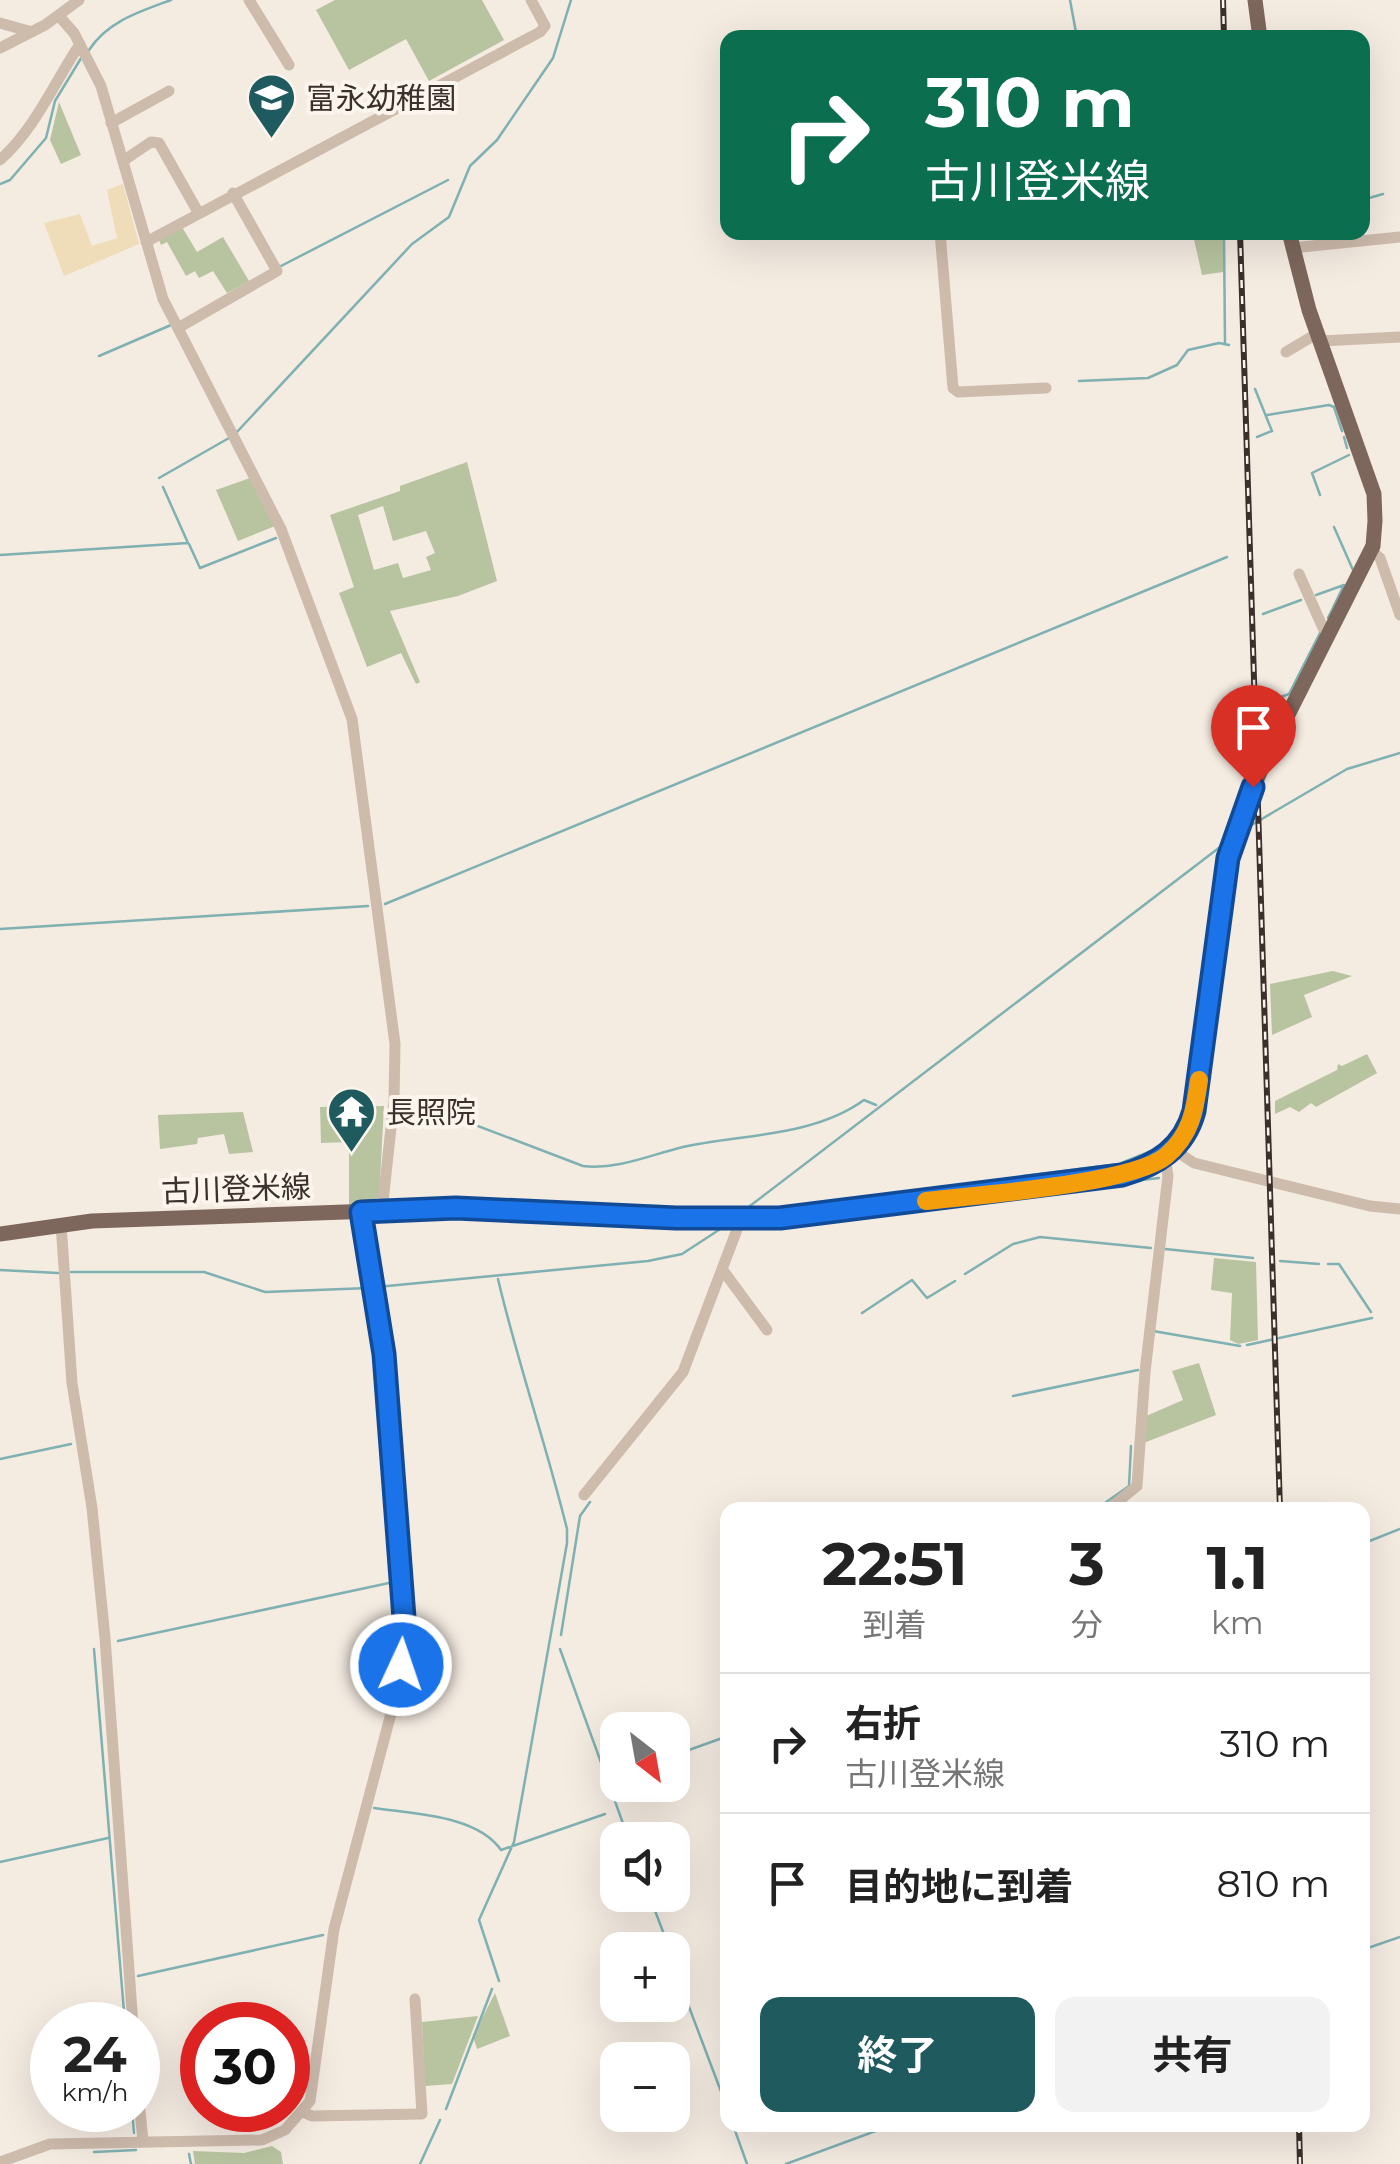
<!DOCTYPE html>
<html lang="ja">
<meta charset="utf-8">
<style>
:root{--surface:#fff;--page:#f2f2f2;--text:#222;--muted:#767676;--line:#e0e0e0;--accent:#1f5a5e}
body{margin:0;font-family:Montserrat,"Noto Sans JP",sans-serif;background:var(--page);color:var(--text);height:100vh;display:flex;flex-direction:column;font-size:38px;white-space:nowrap}
*{box-sizing:border-box;margin:0}
p{font-size:32px;color:var(--muted)}
.icon{flex:none;width:55px;height:55px;fill:none;stroke:currentColor;stroke-width:2;stroke-linecap:round;stroke-linejoin:round}
.map{position:relative;flex:1;overflow:hidden}
.panel{position:absolute;left:720px;top:1502px;width:650px;height:630px;display:flex;flex-direction:column;background:var(--surface);border-radius:20px;box-shadow:0 10px 40px #0002}
.panel>*{flex:none}
.guide{position:absolute;left:720px;top:30px;width:650px;height:210px;border-radius:20px;box-shadow:0 10px 40px #0002;background:#0b6e4f;color:#fff;overflow:hidden}
.needle{width:65px;rotate:149deg}
.controls{position:absolute;left:600px;top:1712px;display:grid;gap:20px}
.controls a{display:grid;place-items:center;width:90px;height:90px;border-radius:20px;background:var(--surface);box-shadow:0 10px 40px #0002;font-size:50px}
.speed{position:absolute;left:30px;top:2002px;display:flex;gap:20px;font-size:50px;font-weight:700;text-align:center}
.speed>*{display:grid;place-content:center;width:130px;height:130px;border-radius:50%;background:var(--surface);box-shadow:0 10px 40px #0002;line-height:1}
.speed small{font-size:25px;font-weight:400}
.speed .limit{border:15px solid #d22;background:#fff;color:#111}
.pin{position:absolute;display:grid;place-items:center;width:85px;height:85px;color:#fff;margin:-102px -42px;border-radius:50% 50% 50% 0;rotate:-45deg;box-shadow:0 0 10px #0007}
.pin .icon{rotate:45deg}
.me{position:absolute;width:110px;margin:-55px;rotate:3deg;stroke-linejoin:round;filter:drop-shadow(0 0 8px #0008)}
.turn{display:flex;align-items:center;gap:35px;height:210px;padding:0 40px;font-size:45px}
.turn .icon{width:130px;height:130px;stroke-width:2.5}
.turn b{display:block;font-size:70px;line-height:85px}
.eta{display:flex;justify-content:space-evenly;align-items:center;height:170px;text-align:center}
.eta b{font-size:60px;font-weight:700;line-height:70px}
.primary-button{display:flex;gap:20px;margin-top:auto;padding:20px 40px}
.primary-button a{flex:1;height:115px;border-radius:20px;background:var(--accent);color:#fff;font-size:40px;font-weight:700;line-height:115px;text-align:center}
.primary-button a+a{background:var(--page);color:var(--text)}
ul{padding:0;list-style:none}
li{display:flex;align-items:center;gap:30px;height:140px;padding:0 40px;border-top:2px solid var(--line)}
li div{flex:1}
li b{display:block;font-size:38px}
li em{font-style:normal}
.map>svg:first-child{display:block}
.green{fill:#b8c4a0;fill-rule:evenodd}
.sand{fill:#efdcb8}
.lines{fill:none;stroke-linecap:round;stroke-linejoin:round}
.stream{stroke:#7fb0b2;stroke-width:2.5}
.minor{stroke:#cdbbac;stroke-width:11}
.major{stroke:#7d675c;stroke-width:15}
.rail-casing{stroke:#3b302b;stroke-width:6}
.rail{stroke:#fbf5ee;stroke-width:2.5;stroke-dasharray:8;stroke-linecap:butt}
.route-casing{stroke:#114b97;stroke-width:25}
.route{stroke:#1a73e8;stroke-width:18}
.slow{stroke:#f59e0b;stroke-width:18}
.labels{text-anchor:middle;dominant-baseline:central;stroke-width:8;stroke-linejoin:round;paint-order:stroke}
.poi-label{font-size:30px;fill:#3b302b;stroke:#fbf5ee;text-anchor:start}
.street-label{font-size:30px;fill:#3b302b;stroke:#fbf5ee}
</style>
<div class="map">
<svg width="1400" height="2164" viewBox="0 0 1400 2164">
<rect width="100%" height="100%" fill="#f4ebe1"/>
<path class="green" d="M 335,0 L 482,0 L 504,40 L 429,81 L 406,39 L 349,70 L 316,10 Z
M 59,102 L 81,155 L 61,164 L 50,140 Z
M 182,227 L 197,252 L 223,237 L 249,281 L 227,293 L 213,271 L 199,278 L 195,271 L 186,276 L 167,242 L 161,245 L 159,240 Z
M 1193,235 L 1223,235 L 1223,272 L 1202,275 Z
M 467,462 L 497,581 L 458,596 L 390,611 L 420,682 L 416,684 L 401,653 L 367,667 L 339,593 L 354,587 L 330,515 L 400,491 L 400,486 ZM 383,506 L 393,541 L 426,531 L 435,553 L 426,557 L 431,570 L 403,578 L 398,563 L 374,570 L 358,515 Z
M 250,478 L 275,526 L 238,541 L 216,490 Z
M 1333,971 L 1352,976 L 1304,995 L 1312,1017 L 1272,1035 L 1270,984 Z
M 1367,1054 L 1377,1073 L 1316,1107 L 1311,1103 L 1299,1112 L 1290,1107 L 1275,1114 L 1275,1101 L 1337,1070 L 1338,1064 L 1342,1066 Z
M 384,1106 L 379,1198 L 349,1205 L 349,1142 L 321,1143 L 320,1107 Z
M 243,1112 L 253,1152 L 229,1154 L 224,1134 L 198,1138 L 197,1144 L 160,1149 L 158,1115 Z
M 1214,1258 L 1256,1262 L 1258,1340 L 1238,1344 L 1230,1340 L 1232,1293 L 1211,1290 Z
M 1199,1363 L 1216,1415 L 1141,1444 L 1144,1417 L 1183,1400 L 1172,1371 Z
M 495,1993 L 510,2036 L 477,2049 L 473,2036 Z
M 478,2016 L 452,2084 L 425,2086 L 422,2022 Z
M 272,2146 L 281,2152 L 283,2164 L 195,2164 L 193,2151 L 244,2153 Z"/>
<path class="sand" d="M 123,184 L 139,244 L 64,276 L 44,223 L 80,214 L 92,246 L 117,238 L 107,190 Z"/>
<g class="lines">
<path class="stream" d="M 1070,0 L 1077,38
M 89,50 C 108,21 139,12 171,0
M 0,184 L 10,180 L 46,138 L 55,101 L 83,55
M 1362,200 L 1383,194
M 1179,232 L 1237,232
M 1224,234 L 1225,343
M 281,266 L 448,180
M 99,356 L 171,325
M 1079,381 L 1148,378 L 1177,365 L 1188,350 L 1219,343 L 1229,345
M 1255,389 L 1272,431 L 1257,437
M 1267,415 L 1329,405 L 1334,407 L 1342,431
M 236,433 L 412,244 L 449,217 L 470,166 L 497,140 L 553,58 L 571,0
M 1344,437 L 1347,448
M 159,478 L 229,438
M 1320,495 L 1312,473 L 1349,455
M 1334,527 L 1353,570
M 189,544 L 200,568 L 276,538
M 0,555 L 188,543 L 163,487
M 1316,595 L 1344,585 L 1328,618
M 1263,614 L 1301,600
M 1267,702 L 1289,694 L 1320,633
M 1243,830 L 1347,769 L 1400,753
M 385,904 L 1227,557
M 0,929 L 368,906
M 1208,951 L 1219,850
M 405,1108 L 449,1115 L 583,1166 C 617,1170 650,1155 683,1147 C 742,1134 813,1137 864,1100 L 876,1105
M 1163,1144 L 1177,1130
M 1023,1176 L 1119,1164 L 1156,1149
M 1125,1182 L 1159,1178
M 742,1212 L 1224,844
M 1165,1249 L 1253,1258
M 1280,1261 L 1319,1264
M 1328,1264 L 1339,1264 L 1371,1312
M 0,1270 L 58,1273
M 71,1272 L 204,1272 L 265,1292 L 369,1288
M 965,1274 L 1013,1244 L 1040,1237 L 1151,1248
M 498,1279 C 518,1364 546,1444 567,1529 L 567,1543 L 514,1842 L 479,1920 L 499,1981
M 377,1287 L 648,1261 L 682,1254 L 728,1224
M 862,1313 L 912,1280 L 927,1298 L 955,1281
M 1153,1331 L 1240,1346
M 1247,1345 L 1372,1318
M 1013,1396 L 1138,1370
M 0,1459 L 71,1444
M 1095,1510 L 1129,1486 L 1131,1446
M 1362,1544 L 1400,1529
M 561,1635 L 580,1516 L 590,1502
M 118,1641 L 389,1583
M 94,1649 L 125,2024
M 560,1649 L 629,1840
M 672,1756 L 728,1736
M 612,1779 L 618,1776
M 374,1808 C 413,1814 477,1815 501,1850 L 605,1814
M 0,1862 L 108,1838
M 649,1895 L 670,1950
M 1362,1950 L 1400,1937
M 672,1958 L 678,1973
M 138,1976 L 323,1935
M 680,1983 L 728,2110
M 446,2109 L 492,1989
M 132,2110 L 134,2133
M 733,2125 L 747,2164
M 94,2152 L 136,2150
M 189,2154 L 191,2164
M 420,2164 L 440,2120
M 786,2164 L 892,2125"/>
<path class="minor" d="M 249,0 L 289,65
M 59,16 L 74,33 L 101,86 L 163,299 L 281,529 L 352,719 L 395,1044 L 394,1100 L 382,1211
M 0,23 L 32,32
M 0,48 L 45,25 L 79,0
M 111,123 L 169,91
M 0,160 C 35,129 54,83 80,44
M 123,161 L 151,142 L 159,143 L 198,212
M 940,232 L 953,388 L 958,392 L 1046,388
M 146,242 L 540,32 L 545,26 L 531,0
M 1292,248 L 1400,237
M 178,328 L 277,271 L 233,193
M 1321,341 L 1400,337
M 1286,352 L 1318,333
M 1371,550 L 1380,558 L 1400,615
M 1299,574 L 1323,628 L 1330,632
M 1173,1149 L 1194,1163 L 1370,1206 L 1400,1209
M 61,1224 L 72,1383 L 92,1508 L 105,1638 L 133,2025
M 722,1269 L 767,1330
M 584,1495 L 683,1372 L 741,1219
M 1115,1504 L 1137,1486 L 1145,1372 L 1168,1176 L 1165,1157
M 138,2090 L 143,2141
M 303,2112 L 312,2116 L 422,2114 L 415,1999
M 0,2162 L 50,2144 L 262,2140 L 285,2130 L 310,2101 L 334,1929 L 398,1687 L 403,1643 L 383,1354 L 361,1212"/>
<path class="major" d="M 1255,0 L 1260,38
M 0,1234 L 92,1221 L 456,1208 L 676,1218 L 780,1218 L 1122,1175 C 1157,1165 1184,1148 1194,1111 L 1228,859 L 1238,823 L 1267,756 L 1373,546 L 1375,521 L 1374,494 L 1309,310 L 1289,232"/>
<defs>
<path id="rail" d="M 1223,0 L 1224,38
M 1240,232 L 1280,1510
M 1299,2125 L 1300,2164"/>
</defs>
<use href="#rail" class="rail-casing"/>
<use href="#rail" class="rail"/>
</g>
<g class="lines">
<defs>
<path id="route" d="M 401,1665 L 404,1618 L 384,1354 L 361,1212 L 456,1208 L 676,1218 L 780,1218 L 1122,1175 C 1157,1165 1184,1148 1194,1111 L 1228,858 L 1253,787"/>
</defs>
<use href="#route" class="route-casing"/>
<use href="#route" class="route"/>
<path class="slow" d="M 926,1201 C 977,1195 1132,1184 1166,1156 C 1191,1135 1195,1110 1199,1080"/>
</g>
<defs>
<symbol id="school-pin" viewBox="-11 -11 22 30"><path d="M0 17L-7.5 6A9.5 9.5 0 1 1 7.5 6Z" fill="#1f5a5e" stroke="#fbf5ee"/><path d="M0-5L7-2L0 1L-7-2ZM-4 1L0 2.5L4 1V4Q0 6-4 4Z" fill="#fff"/></symbol>
<symbol id="temple-pin" viewBox="-11 -11 22 30"><path d="M0 17L-7.5 6A9.5 9.5 0 1 1 7.5 6Z" fill="#1f5a5e" stroke="#fbf5ee"/><path d="M0-6L5-2H3V0L6.5 2.5H4V6H1.5V3h-3V6H-4V2.5H-6.5L-3 0V-2H-5Z" fill="#fff"/></symbol>
</defs>
<g fill-rule="evenodd">
<use href="#school-pin" x="244" y="70" width="55" height="75"/>
<use href="#temple-pin" x="324" y="1084" width="55" height="75"/>
</g>
<g class="labels">
<g class="poi-label">
<text x="306" y="98">富永幼稚園</text>
<text x="386" y="1112">長照院</text>
</g>
<g class="street-label">
<text transform="translate(236 1189) rotate(-2)">古川登米線</text>
</g>
</g>
</svg>
<div class="controls">
<a><svg class="needle" viewBox="-14 -14 28 28"><path d="M0-13l5 13h-10z" fill="#e53935"/><path d="M0 13l5-13h-10z" fill="#767676"/></svg></a>
<a><svg class="icon" aria-label="sound" viewBox="0 0 24 24"><path d="M4 9h4l5-4v14l-5-4H4zM17 9q2 3 0 6"/></svg></a>
<a>+</a>
<a>−</a>
</div>
<div class="speed"><div>24<small>km/h</small></div><div class="limit">30</div></div>
<div class="pin" style="left:1253px;top:787px;background:#d93025"><svg class="icon" aria-label="arrive" viewBox="0 0 24 24"><path d="M6 21V4h12l-3 4 3 4H6"/></svg></div>
<svg class="me" style="left:401px;top:1665px" viewBox="-20 -20 40 40"><circle r="17" fill="#1a73e8" stroke="#fff" stroke-width="3"/><path d="M0-11L8 9 0 5-8 9z" fill="#fff"/></svg>
<div class="guide">
<div class="turn"><svg class="icon" aria-label="right" viewBox="0 0 24 24"><path d="M7 20v-9h11M14 6l5 5-5 5"/></svg><div><b>310 m</b>古川登米線</div></div>
</div>
<section class="panel">
<div class="eta">
<div><b>22:51</b><p>到着</p></div>
<div><b>3</b><p>分</p></div>
<div><b>1.1</b><p>km</p></div>
</div>
<ul>
<li><svg class="icon" aria-label="right" viewBox="0 0 24 24"><path d="M7 20v-9h11M14 6l5 5-5 5"/></svg><div><b>右折</b><p>古川登米線</p></div><em>310 m</em></li>
<li><svg class="icon" aria-label="arrive" viewBox="0 0 24 24"><path d="M6 21V4h12l-3 4 3 4H6"/></svg><div><b>目的地に到着</b></div><em>810 m</em></li>
</ul>
<div class="primary-button"><a>終了</a><a>共有</a></div>
</section>
</div>
